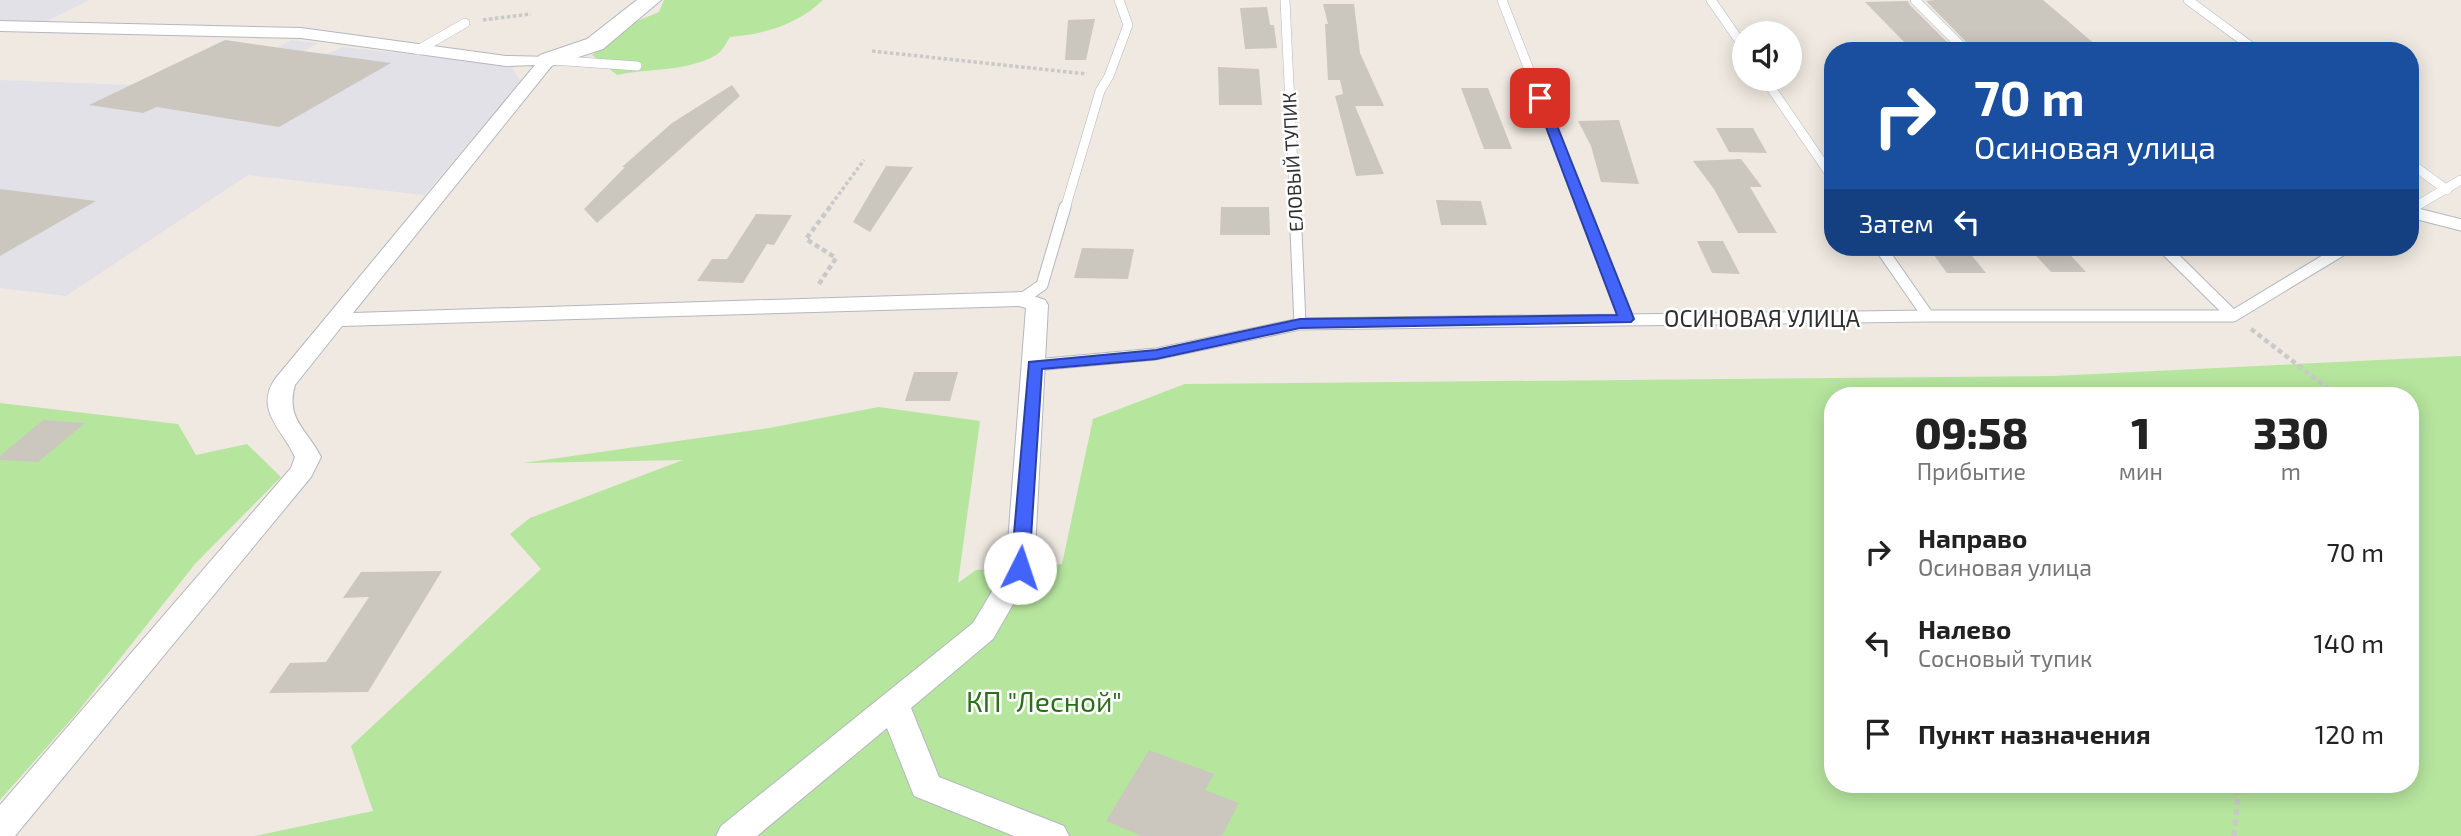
<!DOCTYPE html>
<html lang="ru">
<meta charset="utf-8">
<style>
:root{--surface:#fff;--page:#f2f2f2;--text:#222;--muted:#767676}
body{margin:0;font-family:"Exo 2",sans-serif;background:var(--page);color:var(--text);height:100vh;display:flex;flex-direction:column;font-size:26px;white-space:nowrap}
*{box-sizing:border-box;margin:0}
p{font-size:23px;color:var(--muted)}
.icon{flex:none;width:38px;height:38px;fill:none;stroke:currentColor;stroke-width:2;stroke-linecap:round;stroke-linejoin:round}
.map{position:relative;flex:1;overflow:hidden}
.details{position:absolute;left:1824px;top:387px;width:595px;height:406px;display:flex;flex-direction:column;background:var(--surface);border-radius:28px;box-shadow:0 4px 18px #0003}
.details>*{flex:none}
.top-card{position:absolute;left:1824px;top:42px;width:595px;height:214px;border-radius:28px;box-shadow:0 4px 18px #0003;background:#1a4fa0;color:#fff;overflow:hidden}
.buttons{position:absolute;left:1732px;top:21px;display:grid;gap:14px}
.buttons a{display:grid;place-items:center;width:70px;height:70px;border-radius:50%;background:var(--surface);box-shadow:0 4px 18px #0003;font-size:35px}
.pin{position:absolute;display:grid;place-items:center;width:60px;height:60px;color:#fff;margin:-30px;border-radius:14px;box-shadow:0 4px 10px #0006}
.me{position:absolute;width:77px;margin:-38px;rotate:4deg;stroke-linejoin:round;filter:drop-shadow(0 0 5px #0008)}
.turn{display:flex;align-items:center;gap:24px;height:147px;padding:0 35px;font-size:32px}
.turn .icon{width:91px;height:91px;stroke-width:2.5}
.turn b{display:block;font-size:49px;line-height:60px}
.then{display:flex;align-items:center;height:66px;padding:0 35px;background:#0003;gap:14px;font-size:26px}
.eta{display:flex;justify-content:space-evenly;align-items:center;height:119px;text-align:center}
.eta b{font-size:42px;font-weight:800;line-height:49px}
ul{padding:0;list-style:none}
li{display:flex;align-items:center;gap:21px;height:91px;padding:0 35px}
li div{flex:1}
li b{display:block;font-size:26px}
li em{font-style:normal}
.map>svg:first-child{display:block}
.industrial{fill:#e3e1e8}
.green{fill:#b6e59e;fill-rule:evenodd}
.building{fill:#cbc7bf}
.lines{fill:none;stroke-linecap:round;stroke-linejoin:round}
.lane-far1-casing{stroke:#b4b7c1;stroke-width:10}
.lane-casing{stroke:#b4b7c1;stroke-width:13}
.street-casing{stroke:#b4b7c1;stroke-width:2}
.secondary-casing{stroke:#b4b7c1;stroke-width:2}
.path-far2{stroke:#c9c9c9;stroke-width:3.5;stroke-dasharray:3.5 2.5;stroke-linecap:butt}
.path-far1{stroke:#c9c9c9;stroke-width:4.5;stroke-dasharray:5 3.5;stroke-linecap:butt}
.path{stroke:#c9c9c9;stroke-width:5;stroke-dasharray:6 4.5;stroke-linecap:butt}
.lane-far1{stroke:#fff;stroke-width:9}
.lane{stroke:#fff;stroke-width:11}
.street{fill:#fff;fill-rule:evenodd}
.secondary{fill:#fff;fill-rule:evenodd}
.route{fill:#4264fb;stroke:#2b41a3;stroke-width:2}
.labels{text-anchor:middle;dominant-baseline:central;stroke-width:5;stroke-linejoin:round;paint-order:stroke}
.far-street-label{font-size:19px;fill:#2e2e2e;stroke:#fff}
.street-label{font-size:23px;fill:#2e2e2e;stroke:#fff}
.near-park-label{font-size:28px;fill:#2c6e1b;stroke:#fff}
</style>
<div class="map">
<svg width="2461" height="836" viewBox="0 0 2461 836">
<rect width="100%" height="100%" fill="#efe9e1"/>
<path class="industrial" d="M 0,0 L 90,0 L 32,28 L 0,26 Z
M 225,40 L 276,48 L 291,40 L 318,43 L 304,51 L 327,54 L 343,47 L 511,66 L 521,81 L 424,195 L 248,175 L 66,296 L 0,288 L 0,80 L 131,85 Z"/>
<path class="green" d="M 664,0 L 823,0 C 797,25 764,34 730,37 C 726,43 722,52 716,55 C 687,72 649,68 617,75 L 592,55 L 619,37 L 623,27 L 659,12 Z
M 2461,356 L 2461,836 L 255,836 L 373,811 L 351,746 L 541,569 L 510,534 L 530,518 L 683,460 L 523,463 L 769,428 L 879,407 L 980,421 L 958,583 L 976,570 L 1062,564 L 1093,419 L 1185,384 L 2053,376 ZM 1832,396 L 2410,396 L 2410,784 L 1832,784 Z
M 0,403 L 178,424 L 196,455 L 247,444 L 281,477 L 195,564 L 76,714 L 0,800 Z"/>
<path class="building" d="M 1935,0 L 2043,0 L 2103,51 L 1990,51 L 1987,48 L 1972,48 L 1926,1 Z
M 1908,1 L 1910,5 L 1953,48 L 1911,49 L 1865,2 Z
M 1323,4 L 1354,4 L 1360,53 L 1384,106 L 1355,106 L 1384,174 L 1356,176 L 1335,96 L 1343,94 L 1340,80 L 1328,80 L 1325,24 L 1328,24 Z
M 1267,7 L 1270,25 L 1274,25 L 1277,48 L 1245,49 L 1240,8 Z
M 1095,19 L 1086,60 L 1065,60 L 1068,20 Z
M 225,40 L 295,50 L 391,63 L 279,127 L 157,107 L 143,113 L 89,105 Z
M 1218,67 L 1259,69 L 1262,105 L 1219,105 Z
M 732,85 L 740,96 L 597,223 L 584,209 L 625,167 L 622,167 L 672,123 Z
M 1461,88 L 1488,88 L 1512,149 L 1484,149 Z
M 1619,120 L 1639,184 L 1601,182 L 1591,146 L 1578,121 Z
M 1716,128 L 1753,128 L 1767,153 L 1729,152 Z
M 1741,159 L 1762,187 L 1750,187 L 1777,233 L 1738,233 L 1714,189 L 1693,161 Z
M 886,166 L 913,167 L 870,232 L 853,222 Z
M 0,189 L 96,201 L 0,256 Z
M 1436,200 L 1481,201 L 1487,225 L 1441,225 Z
M 1221,207 L 1269,207 L 1270,235 L 1220,235 Z
M 756,214 L 792,215 L 774,245 L 767,244 L 743,283 L 697,281 L 712,259 L 727,259 Z
M 1697,241 L 1723,241 L 1740,274 L 1712,273 Z
M 1928,247 L 1965,247 L 1986,273 L 1947,273 Z
M 2028,247 L 2063,247 L 2086,272 L 2051,272 Z
M 1082,248 L 1134,249 L 1128,279 L 1074,278 Z
M 914,372 L 958,372 L 950,401 L 905,401 Z
M 43,420 L 85,423 L 38,462 L 0,460 L 0,456 Z
M 442,571 L 368,692 L 269,693 L 290,663 L 326,662 L 369,597 L 343,598 L 361,572 Z
M 1149,750 L 1214,774 L 1205,790 L 1239,803 L 1222,836 L 1142,836 L 1106,821 Z"/>
<g class="lines">
<defs>
<path id="lane-far1" d="M 1285,0 L 1295,209
M 1502,0 L 1583,209
M 1711,0 L 1745,49
M 1915,0 L 1966,51
M 2188,0 L 2257,51
M 418,50 L 465,23
M 552,60 L 637,66
M 1765,79 L 1832,177
M 2410,163 L 2447,190
M 1065,209 L 1100,91 L 1109,76 L 1128,25 L 1119,0
M 2411,209 L 2461,180"/>
<path id="lane" d="M 1295,207 L 1300,324
M 1582,207 L 1626,319
M 2410,209 L 2414,207
M 2410,212 L 2461,225
M 1880,247 L 1928,316
M 2163,247 L 2233,316
M 1022,299 L 1042,285 L 1065,207
M 1035,365 L 1156,354 L 1300,324 L 1928,316 L 2233,316 L 2347,247"/>
<path id="street" d="M 0,21 L 301,28 L 506,56 L 554,57 L 556,60 L 554,63 L 353,313 L 1022,292 L 1045,300 L 1048,305 L 1034,568 L 993,639 L 911,708 L 939,777 L 1064,826 L 1069,836 L 1014,836 L 914,796 L 887,728 L 757,836 L 716,836 L 721,826 L 973,623 L 1006,568 L 1026,308 L 1019,306 L 342,326 L 295,385 C 285,419 307,429 321,457 L 311,477 L 15,836 L 0,836 L 0,805 L 291,468 L 295,457 C 283,430 254,410 275,379 L 535,65 L 506,66 L 301,38 L 0,31 Z"/>
<path id="secondary" d="M 637,0 L 661,0 L 603,49 L 548,67 L 540,65 L 536,60 L 540,55 L 587,39 Z"/>
</defs>
<use href="#lane-far1" class="lane-far1-casing"/>
<use href="#lane" class="lane-casing"/>
<use href="#street" class="street-casing"/>
<use href="#secondary" class="secondary-casing"/>
<path class="path-far2" d="M 483,20 L 531,14
M 872,51 L 1087,74
M 828,209 L 864,160"/>
<path class="path-far1" d="M 819,284 L 836,258 L 806,239 L 830,207
M 2251,329 L 2338,396"/>
<path class="path" d="M 2234,836 L 2239,784"/>
<use href="#lane-far1" class="lane-far1"/>
<use href="#lane" class="lane"/>
<use href="#street" class="street"/>
<use href="#secondary" class="secondary"/>
</g>
<path class="route" d="M 1540,95 L 1546,98 L 1634,319 L 1631,322 L 1300,328 L 1156,359 L 1042,369 L 1029,568 L 1026,573 L 1014,573 L 1011,568 L 1029,362 L 1156,350 L 1300,319 L 1617,315 L 1535,98 Z"/>
<g class="labels">
<g class="far-street-label">
<text transform="translate(1292 162) rotate(-93)">ЕЛОВЫЙ ТУПИК</text>
</g>
<g class="street-label">
<text x="1762" y="318">ОСИНОВАЯ УЛИЦА</text>
</g>
<g class="near-park-label">
<text x="1044" y="701">КП "Лесной"</text>
</g>
</g>
</svg>
<div class="buttons">
<a><svg class="icon" aria-label="sound" viewBox="0 0 24 24"><path d="M4 9h4l5-4v14l-5-4H4zM17 9q2 3 0 6"/></svg></a>
</div>
<div class="pin" style="left:1540px;top:98px;background:#d93025"><svg class="icon" aria-label="arrive" viewBox="0 0 24 24"><path d="M6 21V4h12l-3 4 3 4H6"/></svg></div>
<svg class="me" style="left:1020px;top:568px" viewBox="-20 -20 40 40"><circle r="19" fill="#fff"/><path d="M0-13L10 11 0 6-10 11z" fill="#4264fb"/></svg>
<div class="top-card">
<div class="turn"><svg class="icon" aria-label="right" viewBox="0 0 24 24"><path d="M7 20v-9h11M14 6l5 5-5 5"/></svg><div><b>70 m</b>Осиновая улица</div></div>
<div class="then">Затем<svg class="icon" aria-label="left" viewBox="0 0 24 24"><path d="M17 20v-9H6M10 6l-5 5 5 5"/></svg></div>
</div>
<section class="details">
<div class="eta">
<div><b>09:58</b><p>Прибытие</p></div>
<div><b>1</b><p>мин</p></div>
<div><b>330</b><p>m</p></div>
</div>
<ul>
<li><svg class="icon" aria-label="right" viewBox="0 0 24 24"><path d="M7 20v-9h11M14 6l5 5-5 5"/></svg><div><b>Направо</b><p>Осиновая улица</p></div><em>70 m</em></li>
<li><svg class="icon" aria-label="left" viewBox="0 0 24 24"><path d="M17 20v-9H6M10 6l-5 5 5 5"/></svg><div><b>Налево</b><p>Сосновый тупик</p></div><em>140 m</em></li>
<li><svg class="icon" aria-label="arrive" viewBox="0 0 24 24"><path d="M6 21V4h12l-3 4 3 4H6"/></svg><div><b>Пункт назначения</b></div><em>120 m</em></li>
</ul>
</section>
</div>
